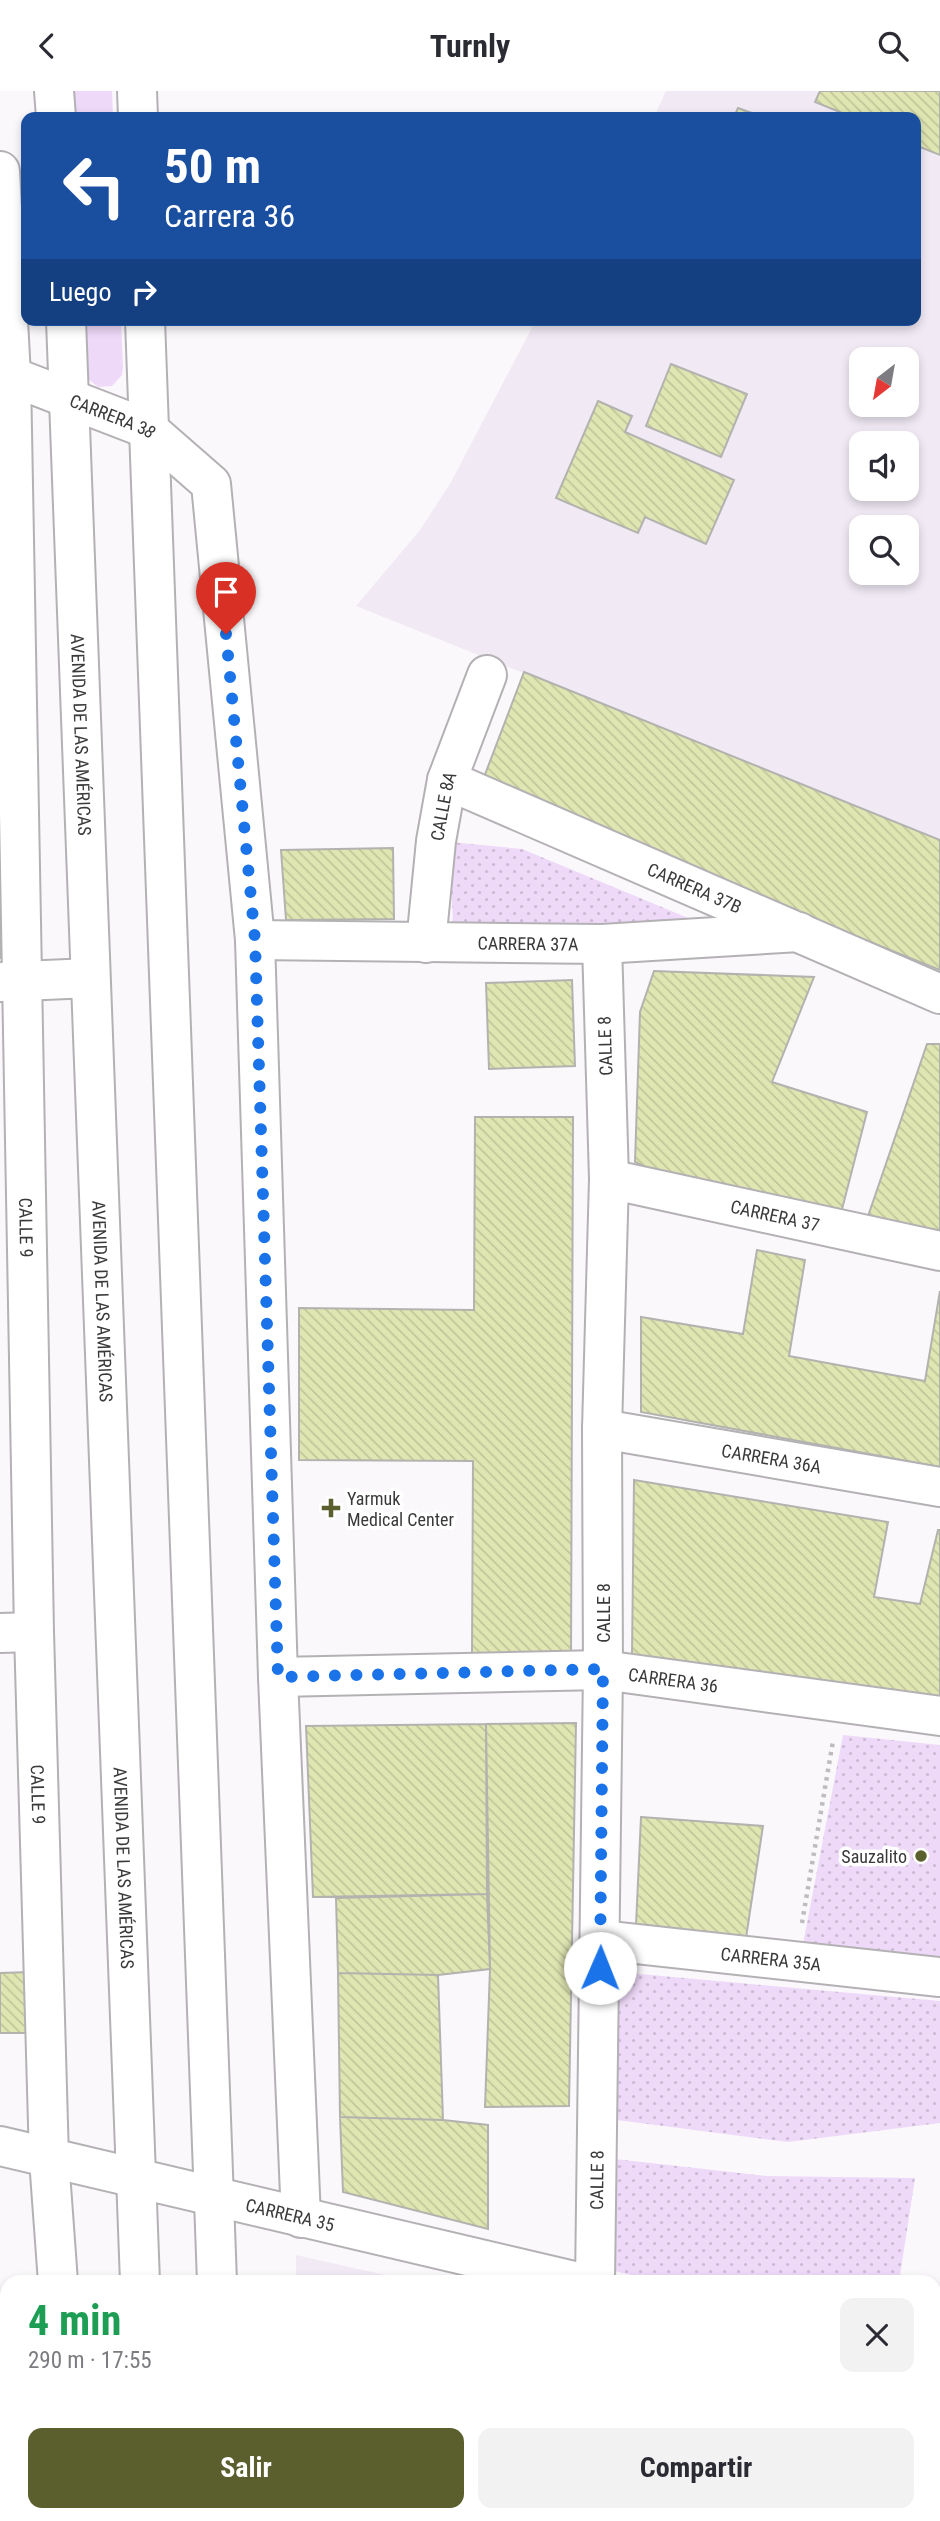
<!DOCTYPE html>
<html lang="es">
<meta charset="utf-8">
<style>
:root{--surface:#fff;--page:#f2f2f3;--text:#2b2b33;--muted:#7c7c81;--accent:#5b5f2d}
body{margin:0;font-family:"Roboto Condensed",sans-serif;background:var(--page);color:var(--text);height:100vh;display:flex;flex-direction:column;font-size:26px;white-space:nowrap}
*{box-sizing:border-box;margin:0}
p{font-size:23px;color:var(--muted)}
.icon{flex:none;width:38px;height:38px;fill:none;stroke:currentColor;stroke-width:2;stroke-linecap:round;stroke-linejoin:round}
.map{position:relative;flex:1;overflow:hidden}
.side{position:absolute;left:0px;top:2184px;width:942px;height:247px;display:flex;flex-direction:column;background:var(--surface);border-radius:21px 21px 0 0;box-shadow:0 4px 10px #0003}
.side>*{flex:none}
.hud{position:absolute;left:21px;top:21px;width:900px;height:214px;border-radius:14px;box-shadow:0 4px 10px #0003;background:#1a4fa0;color:#fff;overflow:hidden}
.needle{width:46px;rotate:211deg}
.buttons{position:absolute;left:849px;top:256px;display:grid;gap:14px}
.buttons a{display:grid;place-items:center;width:70px;height:70px;border-radius:14px;background:var(--surface);box-shadow:0 4px 10px #0003;font-size:35px}
.pin{position:absolute;display:grid;place-items:center;width:60px;height:60px;color:#fff;margin:-72px -30px;border-radius:50% 50% 50% 0;rotate:-45deg;box-shadow:0 0 7px #0007}
.pin .icon{rotate:45deg}
.me{position:absolute;width:77px;margin:-38px;rotate:1deg;stroke-linejoin:round;filter:drop-shadow(0 0 5px #0008)}
.turn{display:flex;align-items:center;gap:24px;height:147px;padding:0 28px;font-size:32px}
.turn .icon{width:91px;height:91px;stroke-width:2.5}
.turn b{display:block;font-size:49px;line-height:60px}
.then{display:flex;align-items:center;height:66px;padding:0 28px;background:#0003;gap:14px;font-size:26px}
.round{display:grid;place-items:center;flex:none;width:74px;height:74px;border-radius:14px;background:var(--page)}
.overview{display:flex;align-items:center;justify-content:space-between;height:119px;padding:0 28px}
h1{font-size:42px;font-weight:700;line-height:52px;color:#1e9e55}
.cta{display:flex;gap:14px;margin-top:auto;padding:14px 28px}
.cta a{flex:1;height:80px;border-radius:14px;background:var(--accent);color:#fff;font-size:28px;font-weight:700;line-height:80px;text-align:center}
.cta a+a{background:var(--page);color:var(--text)}
header{display:flex;justify-content:space-between;align-items:center;height:91px;padding:0 28px;background:var(--surface);font-size:32px;font-weight:700}
.map>svg:first-child{display:block}
.built{fill:#f1eaf5;fill-rule:evenodd}
.grass{fill:#eed9f8}
.park{fill:url(#park-dots)}
.building{fill:url(#building-back-hatch);stroke:#b2b3ae;stroke-width:2}
.lines{fill:none;stroke-linecap:round;stroke-linejoin:round}
.minor-casing{stroke:#b4b1b5;stroke-width:42}
.major-casing{stroke:#b4b1b5;stroke-width:42}
.path{stroke:#bfbcbf;stroke-width:4.5;stroke-dasharray:3.5 5;stroke-linecap:butt}
.minor{stroke:#fff;stroke-width:38}
.major{stroke:#fff;stroke-width:38}
.route{stroke:#1a73e8;stroke-width:12;stroke-dasharray:0 21.6}
.poi-dot{fill:#5b5f2d;stroke:#fff;stroke-width:2.5}
.labels{text-anchor:middle;dominant-baseline:central;stroke-width:7;stroke-linejoin:round;paint-order:stroke}
.street-label{font-size:18px;fill:#3b3a3b;stroke:#fff}
.poi-label{font-size:18px;fill:#3b3a3b;stroke:#fff;text-anchor:start}
</style>
<header><svg class="icon" aria-label="back" viewBox="0 0 24 24"><path d="M15 5l-7 7 7 7"/></svg>Turnly<svg class="icon" aria-label="search" viewBox="0 0 24 24"><circle cx="10" cy="10" r="6"/><path d="M15 15l6 6"/></svg></header>
<div class="map">
<svg width="940" height="2430" viewBox="0 0 940 2430">
<defs>
<pattern id="park-dots" width="8" height="8" patternUnits="userSpaceOnUse" patternTransform="scale(1.75)"><rect width="8" height="8" fill="#eed9f8"/><path d="M2 2h.1M6 6h.1" fill="none" stroke="#cdbbd6" stroke-width="1.8" stroke-linecap="round"/></pattern>
<pattern id="building-back-hatch" width="6" height="6" patternUnits="userSpaceOnUse" patternTransform="scale(1.75)"><rect width="6" height="6" fill="#e0e6b2"/><path d="M-1 5l2 2M0 0l6 6M5-1l2 2" fill="none" stroke="#c1c69a"/></pattern>
</defs>
<rect width="100%" height="100%" fill="#fbf8fc"/>
<path class="built" d="M 666,0 L 940,0 L 940,749 L 356,515 L 420,439 L 451,391 L 536,229 L 915,229 L 915,26 L 654,26 ZM 861,268 L 906,268 L 906,313 L 861,313 ZM 861,352 L 906,352 L 906,397 L 861,397 ZM 861,436 L 906,436 L 906,481 L 861,481 Z
M 296,2164 L 417,2191 L 296,2191 Z
M 935,2306 L 940,2307 L 940,2430 L 298,2430 L 298,2424 L 934,2424 Z"/>
<path class="grass" d="M 74,0 L 112,0 L 113,26 L 75,26 Z
M 82,229 L 121,229 L 123,277 L 122,284 L 112,295 L 98,296 L 87,287 Z"/>
<path class="park" d="M 450,751 L 522,758 L 705,834 L 453,836 Z
M 843,1644 L 940,1654 L 940,1869 L 803,1853 Z
M 618,1881 L 940,1910 L 940,2032 L 788,2051 L 617,2029 Z
M 615,2068 L 767,2085 L 915,2087 L 899,2191 L 661,2191 L 614,2180 Z"/>
<path class="building" d="M 820,0 L 940,0 L 940,64 L 915,54 L 915,26 L 852,26 L 815,11 Z
M 738,17 L 763,26 L 734,26 Z
M 671,273 L 747,303 L 721,366 L 646,335 Z
M 598,310 L 632,325 L 625,341 L 734,389 L 706,453 L 645,426 L 638,442 L 556,407 Z
M 524,581 L 940,749 L 940,879 L 481,694 Z
M 393,757 L 394,828 L 286,829 L 281,759 Z
M 0,781 L 4,867 L 0,867 Z
M 654,880 L 814,886 L 772,991 L 867,1021 L 840,1126 L 666,1086 L 635,1071 L 640,921 Z
M 572,889 L 575,975 L 489,978 L 486,892 Z
M 927,953 L 940,953 L 940,1148 L 866,1131 Z
M 475,1026 L 573,1026 L 571,1566 L 472,1565 L 473,1370 L 299,1369 L 299,1217 L 474,1219 Z
M 757,1159 L 805,1169 L 789,1265 L 925,1290 L 940,1200 L 940,1376 L 641,1321 L 641,1226 L 743,1243 Z
M 634,1389 L 888,1431 L 874,1506 L 920,1513 L 938,1439 L 940,1439 L 940,1605 L 632,1565 Z
M 576,1632 L 569,2015 L 485,2016 L 490,1878 L 486,1633 Z
M 486,1633 L 487,1803 L 313,1806 L 306,1635 Z
M 641,1726 L 763,1735 L 746,1847 L 636,1834 Z
M 487,1803 L 490,1878 L 438,1884 L 338,1882 L 336,1807 Z
M 30,1881 L 30,1942 L 0,1942 L 0,1882 Z
M 338,1882 L 438,1884 L 443,2029 L 340,2026 Z
M 340,2026 L 443,2029 L 488,2034 L 488,2138 L 343,2101 Z
M 423,2424 L 581,2424 L 588,2430 L 429,2430 Z
M 617,2424 L 733,2424 L 727,2430 L 611,2430 Z
M 803,2424 L 905,2424 L 900,2430 L 797,2430 Z"/>
<g class="lines">
<defs>
<g id="minor">
<path id="s1" d="M 0,80 L 11,285 L 34,1541 L 49,2068 L 58,2191"/>
<path id="s2" d="M 0,281 L 148,338 L 211,393 L 255,849 L 278,1586 L 301,2127"/>
<path id="s3" d="M 447,689 L 940,903"/>
<path id="s4" d="M 255,849 L 602,853 L 799,841"/>
<path id="s5" d="M 426,852 L 436,750 L 447,689 L 487,584"/>
<path d="M 0,891 L 90,887"/>
<path id="s6" d="M 609,1088 L 940,1160"/>
<path id="s7" d="M 602,1338 L 940,1396"/>
<path d="M 0,1542 L 34,1541"/>
<path id="s8" d="M 278,1586 L 603,1579 L 940,1625"/>
<path id="s9" d="M 600,1849 L 940,1886"/>
<path id="s10" d="M 0,2055 L 578,2191"/>
<path id="s11" d="M 595,2191 L 603,1579 L 602,1338 L 609,1088 L 602,853"/>
<path d="M 934,2274 L 940,2275"/>
<path d="M 934,2324 L 940,2327"/>
<path d="M 73,2424 L 73,2430"/>
</g>
<g id="major">
<path d="M 54,0 L 56,26"/>
<path d="M 137,0 L 138,26"/>
<path id="s12" d="M 66,229 L 140,2191"/>
<path d="M 145,229 L 217,2191"/>
<path d="M 149,2424 L 150,2430"/>
<path d="M 223,2424 L 224,2430"/>
</g>
</defs>
<use href="#minor" class="minor-casing"/>
<use href="#major" class="major-casing"/>
<path class="path" d="M 802,1832 L 833,1650"/>
<use href="#minor" class="minor"/>
<use href="#major" class="major"/>
</g>
<g class="lines">
<path class="route" d="M 226,543 L 255,849 L 278,1586 L 603,1578 L 600,1877"/>
</g>
<g class="poi-dot">
<path d="M327.5 1406.5h7v7h7v7h-7v7h-7v-7h-7v-7h7z"/>
<circle cx="921" cy="1765" r="7"/>
</g>
<g class="labels">
<g class="street-label">
<text stroke="none"><textPath href="#s2" startOffset="121">CARRERA 38</textPath></text>
<text stroke="none"><textPath href="#s12" startOffset="415">AVENIDA DE LAS AMÉRICAS</textPath></text>
<text stroke="none"><textPath href="#s5" startOffset="138">CALLE 8A</textPath></text>
<text stroke="none"><textPath href="#s3" startOffset="270">CARRERA 37B</textPath></text>
<text stroke="none"><textPath href="#s4" startOffset="273">CARRERA 37A</textPath></text>
<text transform="translate(605 955) rotate(-92)">CALLE 8</text>
<text stroke="none"><textPath href="#s6" startOffset="170">CARRERA 37</textPath></text>
<text stroke="none"><textPath href="#s1" startOffset="1057">CALLE 9</textPath></text>
<text stroke="none"><textPath href="#s12" startOffset="982">AVENIDA DE LAS AMÉRICAS</textPath></text>
<text stroke="none"><textPath href="#s7" startOffset="172">CARRERA 36A</textPath></text>
<text transform="translate(603 1522) rotate(-90)">CALLE 8</text>
<text stroke="none"><textPath href="#s8" startOffset="396">CARRERA 36</textPath></text>
<text stroke="none"><textPath href="#s1" startOffset="1624">CALLE 9</textPath></text>
<text stroke="none"><textPath href="#s12" startOffset="1549">AVENIDA DE LAS AMÉRICAS</textPath></text>
<text stroke="none"><textPath href="#s9" startOffset="172">CARRERA 35A</textPath></text>
<text stroke="none"><textPath href="#s11" startOffset="102">CALLE 8</textPath></text>
<text stroke="none"><textPath href="#s10" startOffset="298">CARRERA 35</textPath></text>
</g>
<g class="poi-label">
<text x="347" y="1407">Yarmuk<tspan x="347" dy="21">Medical Center</tspan></text>
<text x="907" y="1765" text-anchor="end">Sauzalito</text>
</g>
</g>
</svg>
<div class="buttons">
<a><svg class="needle" viewBox="-14 -14 28 28"><path d="M0-13l5 13h-10z" fill="#e53935"/><path d="M0 13l5-13h-10z" fill="#7c7c81"/></svg></a>
<a><svg class="icon" aria-label="sound" viewBox="0 0 24 24"><path d="M4 9h4l5-4v14l-5-4H4zM17 9q2 3 0 6"/></svg></a>
<a><svg class="icon" aria-label="search" viewBox="0 0 24 24"><circle cx="10" cy="10" r="6"/><path d="M15 15l6 6"/></svg></a>
</div>
<div class="pin" style="left:226px;top:543px;background:#d93025"><svg class="icon" aria-label="arrive" viewBox="0 0 24 24"><path d="M6 21V4h12l-3 4 3 4H6"/></svg></div>
<svg class="me" style="left:600px;top:1877px" viewBox="-20 -20 40 40"><circle r="19" fill="#fff"/><path d="M0-13L10 11 0 6-10 11z" fill="#1a73e8"/></svg>
<div class="hud">
<div class="turn"><svg class="icon" aria-label="left" viewBox="0 0 24 24"><path d="M17 20v-9H6M10 6l-5 5 5 5"/></svg><div><b>50 m</b>Carrera 36</div></div>
<div class="then">Luego<svg class="icon" aria-label="right" viewBox="0 0 24 24"><path d="M7 20v-9h11M14 6l5 5-5 5"/></svg></div>
</div>
<section class="side">
<div class="overview"><div><h1>4 min</h1><p>290 m · 17:55</p></div><a class="round"><svg class="icon" aria-label="close" viewBox="0 0 24 24"><path d="M6 6l12 12M18 6L6 18"/></svg></a></div>
<div class="cta"><a>Salir</a><a>Compartir</a></div>
</section>
</div>
